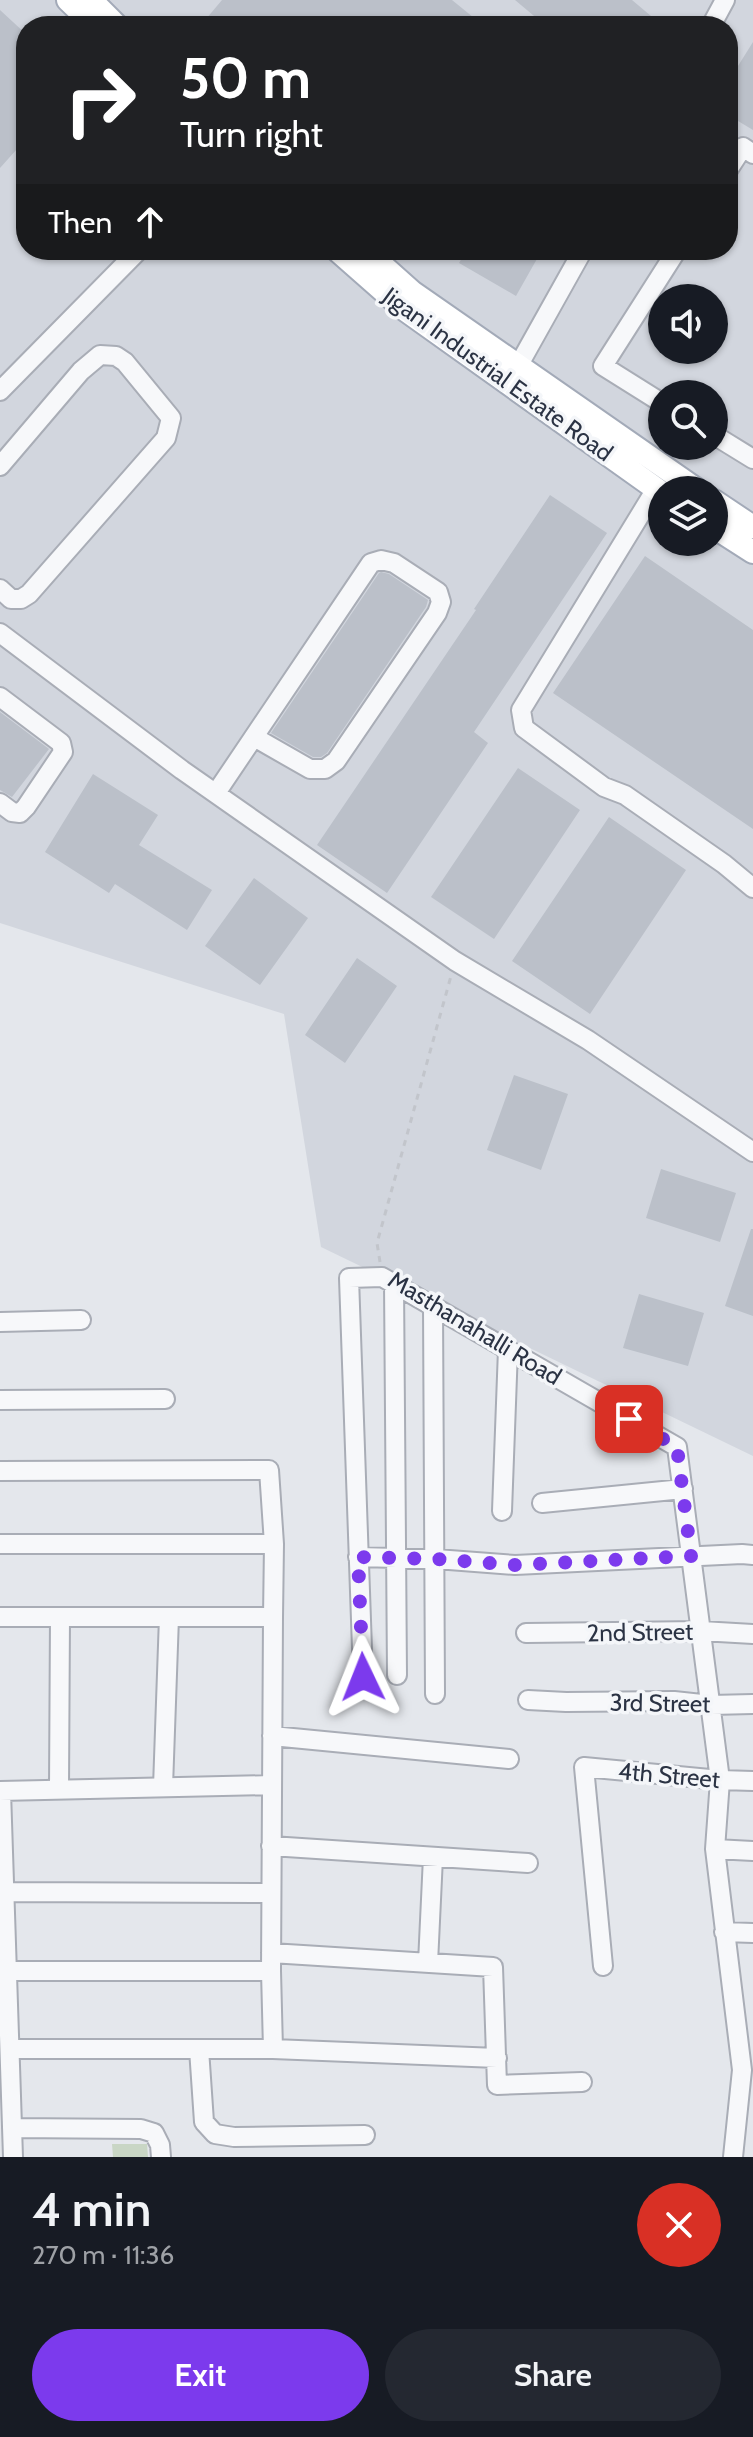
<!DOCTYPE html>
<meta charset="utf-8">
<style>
:root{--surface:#171b24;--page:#242831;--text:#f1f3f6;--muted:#9ea1a6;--accent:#7c3aed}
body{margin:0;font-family:Cabin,sans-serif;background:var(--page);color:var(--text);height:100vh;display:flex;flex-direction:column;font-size:30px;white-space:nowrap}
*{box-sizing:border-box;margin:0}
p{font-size:26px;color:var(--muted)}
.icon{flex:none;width:44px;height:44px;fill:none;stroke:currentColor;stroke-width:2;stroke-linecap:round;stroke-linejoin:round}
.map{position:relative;height:2157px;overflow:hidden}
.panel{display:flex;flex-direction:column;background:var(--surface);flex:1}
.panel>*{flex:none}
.banner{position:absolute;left:16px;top:16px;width:722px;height:244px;border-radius:32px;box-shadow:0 2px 6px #0004;background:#202124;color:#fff;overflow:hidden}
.controls{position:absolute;left:648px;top:284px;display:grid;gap:16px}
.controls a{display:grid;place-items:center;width:80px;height:80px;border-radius:50%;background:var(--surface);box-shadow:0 2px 6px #0004;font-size:40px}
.pin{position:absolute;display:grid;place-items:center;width:68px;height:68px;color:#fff;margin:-34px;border-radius:16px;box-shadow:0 4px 12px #0006}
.me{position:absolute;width:88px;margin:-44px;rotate:358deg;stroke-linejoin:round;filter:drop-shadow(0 0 6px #0008)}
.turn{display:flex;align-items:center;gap:28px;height:168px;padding:0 32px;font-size:36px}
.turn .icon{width:104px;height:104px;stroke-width:2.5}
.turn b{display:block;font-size:56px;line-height:68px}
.then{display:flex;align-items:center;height:76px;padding:0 32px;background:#0003;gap:16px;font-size:30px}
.round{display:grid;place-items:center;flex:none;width:84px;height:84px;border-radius:42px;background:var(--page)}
.head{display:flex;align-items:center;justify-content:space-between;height:136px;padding:0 32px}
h1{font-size:48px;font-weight:600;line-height:60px}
.action{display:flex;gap:16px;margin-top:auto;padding:16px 32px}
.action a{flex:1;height:92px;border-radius:48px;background:var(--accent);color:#fff;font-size:32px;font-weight:600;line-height:92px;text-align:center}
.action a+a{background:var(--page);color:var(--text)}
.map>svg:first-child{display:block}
.built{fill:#d2d6de;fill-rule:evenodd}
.green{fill:#c9d6c5}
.building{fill:#bbc0c9}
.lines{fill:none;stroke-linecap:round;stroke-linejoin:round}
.minor-casing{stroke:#a9adb6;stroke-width:22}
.major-casing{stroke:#a3aab8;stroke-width:26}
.path{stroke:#c2c5cb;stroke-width:3;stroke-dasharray:6 6;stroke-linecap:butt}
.minor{stroke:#f7f8fa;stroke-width:18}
.major{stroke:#fff;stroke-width:22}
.route{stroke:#7c3aed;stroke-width:14;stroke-dasharray:0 25.2}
.labels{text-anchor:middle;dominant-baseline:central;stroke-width:7;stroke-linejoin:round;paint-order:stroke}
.street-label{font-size:24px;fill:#2b3344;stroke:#f4f6f9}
</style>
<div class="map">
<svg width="753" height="2157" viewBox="0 0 753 2157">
<rect width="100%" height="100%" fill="#e4e7ec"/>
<path class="built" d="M 0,0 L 753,0 L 753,1456 L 321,1247 L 284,1014 L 0,923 ZM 26,26 L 728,26 L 728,250 L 26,250 ZM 662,298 L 714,298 L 714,350 L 662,350 ZM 662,394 L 714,394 L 714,446 L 662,446 ZM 662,490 L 714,490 L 714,542 L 662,542 Z"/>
<path class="green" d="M 112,2144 L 147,2144 L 148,2157 L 113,2157 Z"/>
<path class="building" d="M 222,0 L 452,0 L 484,26 L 214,26 L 206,19 Z
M 515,0 L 632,0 L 651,16 L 643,26 L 546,26 Z
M 0,10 L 26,34 L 26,139 L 0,168 Z
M 753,42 L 753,130 L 728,115 L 728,82 Z
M 467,250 L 542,250 L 516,296 L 459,263 Z
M 550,495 L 607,533 L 474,732 L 488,743 L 387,893 L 317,845 L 476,610 L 474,609 Z
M 645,556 L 753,630 L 753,829 L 553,693 Z
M 381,572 L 389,574 L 428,600 L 426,607 L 327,753 L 321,757 L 313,757 L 271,733 L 379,573 Z
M 0,712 L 49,749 L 12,797 L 0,790 Z
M 518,768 L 580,810 L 494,939 L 431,897 Z
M 93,774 L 158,815 L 139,845 L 212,890 L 187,930 L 115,884 L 109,893 L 45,852 Z
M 609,817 L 686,870 L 590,1014 L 512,961 Z
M 254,878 L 308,918 L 260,985 L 205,946 Z
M 357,958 L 397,986 L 345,1063 L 305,1035 Z
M 514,1075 L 568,1094 L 541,1170 L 487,1150 Z
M 661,1169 L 736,1193 L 720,1242 L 646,1218 Z
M 751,1229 L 753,1229 L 753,1316 L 725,1306 Z
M 639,1294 L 704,1313 L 688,1366 L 623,1348 Z"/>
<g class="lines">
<defs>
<path id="minor" d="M 711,26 L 725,0
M 728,170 L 743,147 L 753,154
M 512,377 L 583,250
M 0,391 L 139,250
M 662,403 L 603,366 L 677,250
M 714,435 L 753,459
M 0,466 L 81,371 L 100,355 L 116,356 L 125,362 L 171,418 L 166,438 L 29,594 L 21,599 L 11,599 L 0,589
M 656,489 L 521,710 L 524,728 L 604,787 L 625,795 L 724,864 L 753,888
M 0,633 L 182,770 L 455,961 L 588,1040 L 753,1152
M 0,697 L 61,743 L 63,752 L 26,807 L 20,813 L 12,812 L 0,803
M 216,793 L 371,563 L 381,560 L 394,563 L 438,592 L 441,602 L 437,613 L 336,761 L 325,769 L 310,769 L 254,737
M 394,1283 L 397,1675
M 433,1306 L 435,1694
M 0,1322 L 81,1320
M 0,1400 L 165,1399
M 0,1471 L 269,1470 L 274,1544 L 273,1617
M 542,1503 L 683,1489
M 502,1511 L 508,1349
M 0,1544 L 274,1544
M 358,1557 L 436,1559 L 515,1565 L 742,1554 L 753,1555
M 0,1617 L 273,1617 L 271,1971 L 273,2049
M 526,1633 L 701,1631 L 753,1634
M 363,1677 L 349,1278 L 382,1277 L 677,1447 L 720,1780 L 715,1849 L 742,2070 L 733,2157
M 528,1700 L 566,1702 L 674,1701 L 711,1705 L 753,1704
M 272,1736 L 509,1759
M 163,1787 L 169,1617
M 59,1789 L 60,1617
M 0,1791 L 272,1785
M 1,1791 L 13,2157
M 271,1846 L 528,1863
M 715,1849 L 753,1851
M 4,1892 L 271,1893
M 724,1932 L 753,1933
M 271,1953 L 493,1967 L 497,2085 L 582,2082
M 428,1963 L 433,1857
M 603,1966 L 584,1767 L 720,1780 L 753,1781
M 7,1971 L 271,1971
M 10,2049 L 273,2049 L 497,2058
M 199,2049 L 204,2122 L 215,2134 L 234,2137 L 365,2135
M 12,2128 L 141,2129 L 154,2133 L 160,2145 L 161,2157"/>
<path id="major" d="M 68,0 L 95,26
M 91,0 L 117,26
M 337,250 L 404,309 L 662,493
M 365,250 L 412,292 L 697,490
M 714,501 L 753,527
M 714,527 L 753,552"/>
</defs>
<use href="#minor" class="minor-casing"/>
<use href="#major" class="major-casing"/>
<path class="path" d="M 380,1262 L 377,1243 L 451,976"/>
<use href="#minor" class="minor"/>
<use href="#major" class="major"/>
</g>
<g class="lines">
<path class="route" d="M 363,1677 L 358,1557 L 436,1559 L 515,1565 L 691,1556 L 677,1447 L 629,1419"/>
</g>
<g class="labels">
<g class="street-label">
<text transform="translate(498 374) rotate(36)">Jigani Industrial Estate Road</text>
<text transform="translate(475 1328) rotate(31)">Masthanahalli Road</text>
<text transform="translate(640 1632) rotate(-1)">2nd Street</text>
<text transform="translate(660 1703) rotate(1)">3rd Street</text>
<text transform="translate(669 1775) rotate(5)">4th Street</text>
</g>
</g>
</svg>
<div class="controls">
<a><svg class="icon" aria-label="sound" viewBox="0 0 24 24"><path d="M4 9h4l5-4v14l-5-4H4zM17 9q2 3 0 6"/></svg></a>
<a><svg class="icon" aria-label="search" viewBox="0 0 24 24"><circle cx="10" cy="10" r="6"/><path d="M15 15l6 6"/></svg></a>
<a><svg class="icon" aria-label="layers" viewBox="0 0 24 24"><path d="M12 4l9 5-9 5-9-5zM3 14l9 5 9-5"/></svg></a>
</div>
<div class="pin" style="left:629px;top:1419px;background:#d93025"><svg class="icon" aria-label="arrive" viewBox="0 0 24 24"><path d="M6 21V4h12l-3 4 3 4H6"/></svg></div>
<svg class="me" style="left:363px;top:1677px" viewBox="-20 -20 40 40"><path d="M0-17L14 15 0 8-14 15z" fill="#7c3aed" stroke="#fff" stroke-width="4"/></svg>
<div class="banner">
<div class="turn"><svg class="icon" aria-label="right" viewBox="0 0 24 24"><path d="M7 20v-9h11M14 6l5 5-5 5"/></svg><div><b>50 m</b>Turn right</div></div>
<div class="then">Then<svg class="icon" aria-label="ahead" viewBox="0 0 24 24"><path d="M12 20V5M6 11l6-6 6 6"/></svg></div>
</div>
</div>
<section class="panel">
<div class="head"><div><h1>4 min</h1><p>270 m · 11:36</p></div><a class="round" style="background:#d93025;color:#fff"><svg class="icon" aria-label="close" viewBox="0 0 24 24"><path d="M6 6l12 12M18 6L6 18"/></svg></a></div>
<div class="action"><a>Exit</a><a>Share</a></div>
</section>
